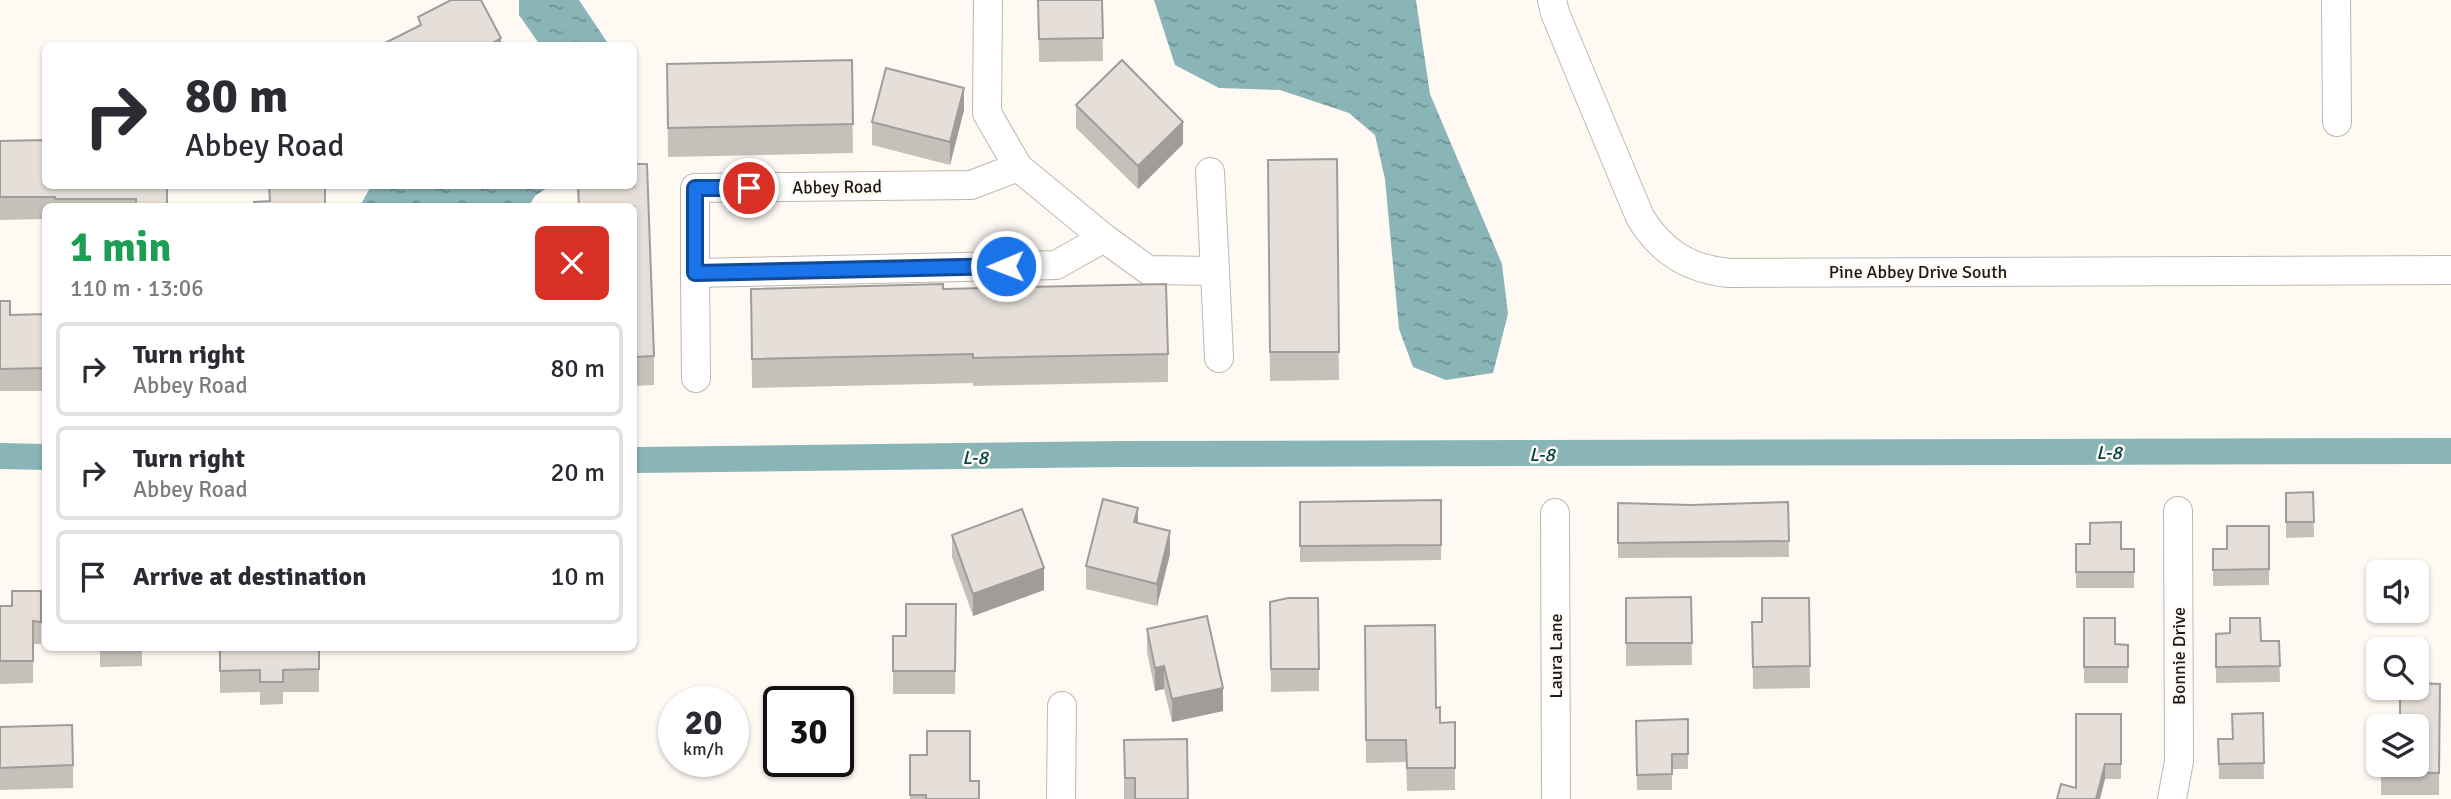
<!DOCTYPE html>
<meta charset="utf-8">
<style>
:root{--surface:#fff;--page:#f7f7f7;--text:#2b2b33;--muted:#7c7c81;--line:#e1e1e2}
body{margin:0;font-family:Signika,sans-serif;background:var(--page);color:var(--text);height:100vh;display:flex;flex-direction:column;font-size:26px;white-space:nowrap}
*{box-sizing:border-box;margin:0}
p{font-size:23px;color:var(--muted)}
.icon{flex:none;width:38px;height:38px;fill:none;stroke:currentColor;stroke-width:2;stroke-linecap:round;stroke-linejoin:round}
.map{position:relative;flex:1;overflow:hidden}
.panel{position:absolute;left:42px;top:203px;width:595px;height:448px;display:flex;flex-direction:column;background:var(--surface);border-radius:10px;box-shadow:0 2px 5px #0004}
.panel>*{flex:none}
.hud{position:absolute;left:42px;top:42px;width:595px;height:147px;border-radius:10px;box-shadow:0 2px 5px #0004;background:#fff;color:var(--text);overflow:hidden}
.fabs{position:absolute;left:2366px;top:560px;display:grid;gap:14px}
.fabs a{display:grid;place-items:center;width:63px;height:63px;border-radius:10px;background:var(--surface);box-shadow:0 2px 5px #0004;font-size:35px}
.speed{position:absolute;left:658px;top:686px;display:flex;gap:14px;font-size:35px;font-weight:700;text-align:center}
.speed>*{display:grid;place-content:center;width:91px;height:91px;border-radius:50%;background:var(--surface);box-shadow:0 2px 5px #0004;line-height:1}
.speed small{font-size:18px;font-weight:400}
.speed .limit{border:4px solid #111;border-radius:10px;background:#fff;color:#111}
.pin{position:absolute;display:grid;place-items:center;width:60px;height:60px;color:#fff;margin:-30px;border:4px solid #fff;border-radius:50%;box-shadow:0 2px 7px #0007}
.me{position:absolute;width:77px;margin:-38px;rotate:269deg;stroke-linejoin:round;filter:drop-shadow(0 0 5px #0008)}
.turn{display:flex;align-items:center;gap:24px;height:147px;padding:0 28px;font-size:32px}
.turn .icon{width:91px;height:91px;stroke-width:2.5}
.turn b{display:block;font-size:49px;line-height:60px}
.round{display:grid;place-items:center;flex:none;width:74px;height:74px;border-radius:10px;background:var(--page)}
.head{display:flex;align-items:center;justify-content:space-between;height:119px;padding:0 28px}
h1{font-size:42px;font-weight:800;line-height:52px;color:#1e9e55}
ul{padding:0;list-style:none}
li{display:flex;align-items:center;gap:21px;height:94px;margin:0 14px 10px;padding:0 14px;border:4px solid var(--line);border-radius:10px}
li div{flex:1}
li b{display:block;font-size:26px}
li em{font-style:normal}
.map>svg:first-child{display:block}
.water{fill:url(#water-ripples)}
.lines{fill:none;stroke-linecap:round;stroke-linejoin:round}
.canal{stroke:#89b5b7;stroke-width:26}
.street-casing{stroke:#beb7b1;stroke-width:30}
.street{stroke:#fff;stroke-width:28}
.wall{fill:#c6c0bb}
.shaded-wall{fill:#a19c98}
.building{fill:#e6dfd9;stroke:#a19c98;stroke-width:2}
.route-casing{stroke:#114b97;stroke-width:18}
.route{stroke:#1a73e8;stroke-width:12}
.labels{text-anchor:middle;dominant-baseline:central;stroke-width:5;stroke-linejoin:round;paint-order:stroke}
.street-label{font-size:18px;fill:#1c1a18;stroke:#fff9f4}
.water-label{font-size:19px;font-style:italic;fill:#00474a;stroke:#fff9f4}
</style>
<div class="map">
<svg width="2451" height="799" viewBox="0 0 2451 799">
<defs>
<pattern id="water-ripples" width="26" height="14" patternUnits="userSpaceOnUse" patternTransform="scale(1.75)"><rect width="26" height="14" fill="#89b5b7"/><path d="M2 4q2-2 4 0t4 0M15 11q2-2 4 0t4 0" fill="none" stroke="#6f9294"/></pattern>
</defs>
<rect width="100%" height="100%" fill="#fff9f4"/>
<path class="water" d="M 519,0 L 579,0 L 609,45 L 540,45 L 519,15 Z
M 1154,0 L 1416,0 L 1430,94 L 1502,264 L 1508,314 L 1493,373 L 1446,380 L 1413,367 L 1399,329 L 1385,179 L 1375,135 L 1349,113 L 1280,90 L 1219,88 L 1175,65 Z
M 371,186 L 550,186 L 535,196 L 529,206 L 360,206 Z"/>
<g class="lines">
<path class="canal" d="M 0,456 L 46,457
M 634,460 L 1121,454 L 2451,451"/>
<defs>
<path id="street" d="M 988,0 L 987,113 L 1018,167 L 1104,238 L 1056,265 L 695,273 L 695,188 L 971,185 L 1018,167
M 1552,0 L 1555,13 L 1640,217 C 1661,252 1689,269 1729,273 L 2451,270
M 2336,0 L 2337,122
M 1210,172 L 1215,271
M 1104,238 L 1148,270 L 1215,271 L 1219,358
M 695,273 L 696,378
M 1555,513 L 1556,799
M 1061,799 L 1062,706
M 2172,799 L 2179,761 L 2178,511"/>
</defs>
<use href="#street" class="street-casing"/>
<use href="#street" class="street"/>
</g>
<path class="wall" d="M 1038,0 L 1102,0 L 1103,61 L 1039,62 Z
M 852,60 L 853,153 L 668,157 L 667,64 Z
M 1076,105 L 1183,144 L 1138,189 L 1076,128 Z
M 964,110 L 950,165 L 872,145 L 872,122 Z
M 0,141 L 44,148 L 167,186 L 167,206 L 46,206 L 46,219 L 0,220 Z
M 1337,159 L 1339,380 L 1270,381 L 1268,160 Z
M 578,186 L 634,186 L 654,356 L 654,385 L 634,386 L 634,206 L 578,206 Z
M 751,289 L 943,289 L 1168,354 L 1168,382 L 973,386 L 973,383 L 752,388 Z
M 0,301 L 10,315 L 46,314 L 46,391 L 0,391 Z
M 2313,492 L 2314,537 L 2286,538 L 2286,493 Z
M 1441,500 L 1441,560 L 1300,562 L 1300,502 Z
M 1788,502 L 1789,557 L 1618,558 L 1618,503 L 1691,505 Z
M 1138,523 L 1170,554 L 1157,606 L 1086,589 L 1086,566 Z
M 2269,526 L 2269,585 L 2213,586 L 2213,549 L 2227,549 Z
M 952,535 L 1044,590 L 973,616 L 952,557 Z
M 2076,544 L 2121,549 L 2134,549 L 2134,588 L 2076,588 Z
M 41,591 L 41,644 L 33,644 L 33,683 L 0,684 L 0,606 L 12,606 Z
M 1691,597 L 1692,665 L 1626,666 L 1626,598 Z
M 1318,598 L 1319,691 L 1271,692 L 1270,602 Z
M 1809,598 L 1810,688 L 1753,689 L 1752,622 L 1762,622 Z
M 956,604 L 955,694 L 893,694 L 893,636 L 906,636 Z
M 2084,618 L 2115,644 L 2128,645 L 2128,683 L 2084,683 Z
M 1365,626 L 1436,708 L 1440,723 L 1455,722 L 1455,790 L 1407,791 L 1406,762 L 1366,763 Z
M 1147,629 L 1223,711 L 1172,722 L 1164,689 L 1155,691 L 1147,652 Z
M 2230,633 L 2261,641 L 2279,641 L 2280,682 L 2216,683 L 2216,634 Z
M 100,648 L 142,648 L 142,666 L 100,667 Z
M 220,648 L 319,648 L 319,692 L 283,692 L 283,704 L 260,705 L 260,692 L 220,693 Z
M 2440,684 L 2439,795 L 2381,795 L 2381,765 L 2400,718 Z
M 2263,713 L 2264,779 L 2219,779 L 2218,739 L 2232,739 Z
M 2121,714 L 2121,779 L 2105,779 L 2076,788 Z
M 1688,719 L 1688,769 L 1672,769 L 1672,790 L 1637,790 L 1636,721 Z
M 0,727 L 73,765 L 73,788 L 0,790 Z
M 1124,740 L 1188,799 L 1124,799 Z
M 910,755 L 970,781 L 979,799 L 910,799 Z"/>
<path class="shaded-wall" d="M 501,38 L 501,46 L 487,46 Z
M 964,88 L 964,110 L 950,165 L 950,142 Z
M 1183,122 L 1183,144 L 1138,189 L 1138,166 Z
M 1138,508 L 1138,530 L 1134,522 Z
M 1170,531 L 1170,554 L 1157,606 L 1157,584 Z
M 1044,568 L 1044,590 L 973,616 L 973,594 Z
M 1164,666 L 1164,689 L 1155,691 L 1155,668 Z
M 1223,688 L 1223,711 L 1172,722 L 1172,699 Z
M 2105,764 L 2105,779 L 2100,799 L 2096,799 Z"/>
<path class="building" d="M 451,0 L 481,0 L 501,38 L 487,46 L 379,46 L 421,25 L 418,17 Z
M 1038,0 L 1102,0 L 1103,38 L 1039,39 Z
M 852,60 L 853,124 L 668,128 L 667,64 Z
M 1122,60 L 1183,122 L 1138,166 L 1076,105 Z
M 886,68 L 964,88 L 950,142 L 872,122 Z
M 44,140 L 44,148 L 46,148 L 46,186 L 167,186 L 167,206 L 136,206 L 136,199 L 55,199 L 55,197 L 0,197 L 0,141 Z
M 1337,159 L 1339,352 L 1270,352 L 1268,160 Z
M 634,164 L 647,164 L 654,356 L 634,357 L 634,206 L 579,206 L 578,186 L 634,186 Z
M 269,186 L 325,186 L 325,206 L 254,206 L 254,202 L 270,201 Z
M 943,284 L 943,289 L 1166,284 L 1168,354 L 973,358 L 973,354 L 752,359 L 751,289 Z
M 0,301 L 10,301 L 10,315 L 46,314 L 46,368 L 0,369 Z
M 2313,492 L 2314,522 L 2286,522 L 2286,493 Z
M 1103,499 L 1138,508 L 1134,522 L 1170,531 L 1157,584 L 1086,566 Z
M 1441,500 L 1441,545 L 1300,546 L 1300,502 Z
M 1788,502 L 1789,541 L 1618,543 L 1618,503 L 1691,505 Z
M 1022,509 L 1044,568 L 973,594 L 952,535 Z
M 2121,522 L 2121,549 L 2134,549 L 2134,572 L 2076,572 L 2076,544 L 2090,544 L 2090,523 Z
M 2227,526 L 2269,526 L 2269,569 L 2213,570 L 2213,549 L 2227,549 Z
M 12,591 L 41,591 L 41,622 L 33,621 L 33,661 L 0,661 L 0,606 L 12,606 Z
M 1691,597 L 1692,643 L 1626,643 L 1626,598 Z
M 1288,598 L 1318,598 L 1319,669 L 1271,669 L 1270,602 Z
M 1762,598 L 1809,598 L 1810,666 L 1753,667 L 1752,622 L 1762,622 Z
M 906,604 L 956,604 L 955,671 L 893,671 L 893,636 L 906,636 Z
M 1207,616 L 1223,688 L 1172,699 L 1164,666 L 1155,668 L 1147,629 Z
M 2084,618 L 2115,618 L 2115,644 L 2128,645 L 2128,667 L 2084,667 Z
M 2230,618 L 2260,618 L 2261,641 L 2279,641 L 2280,666 L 2216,667 L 2216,634 L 2230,633 Z
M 1435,625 L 1436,708 L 1440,707 L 1440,723 L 1455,722 L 1455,768 L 1407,768 L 1406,740 L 1366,740 L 1365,626 Z
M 220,648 L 319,648 L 319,669 L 283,670 L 283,682 L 260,682 L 260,670 L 220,671 Z
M 2417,683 L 2440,684 L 2439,773 L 2381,772 L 2381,765 L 2417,765 L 2417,726 L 2381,726 L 2381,718 L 2400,718 L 2400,688 L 2417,688 Z
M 2263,713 L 2264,763 L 2219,764 L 2218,739 L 2233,739 L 2232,714 Z
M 2076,714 L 2121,714 L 2121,764 L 2105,764 L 2096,799 L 2057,799 L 2061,784 L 2076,788 Z
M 1688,719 L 1688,754 L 1672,754 L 1672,774 L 1637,775 L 1636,721 Z
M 72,725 L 73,765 L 0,768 L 0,727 Z
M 927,731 L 970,731 L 970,781 L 979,781 L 979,799 L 926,799 L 926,795 L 910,795 L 910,755 L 927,755 Z
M 1187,739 L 1188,799 L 1135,799 L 1135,778 L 1125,778 L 1124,740 Z"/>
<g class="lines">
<defs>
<path id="route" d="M 749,188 L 695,188 L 695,273 L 1006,266"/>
</defs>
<use href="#route" class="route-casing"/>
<use href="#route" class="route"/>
</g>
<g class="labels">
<g class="street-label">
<text transform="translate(837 187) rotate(-1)">Abbey Road</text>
<text x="1918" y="272">Pine Abbey Drive South</text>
<text transform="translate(1556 656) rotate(-90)">Laura Lane</text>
<text transform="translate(2179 656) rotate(-90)">Bonnie Drive</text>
</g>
<g class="water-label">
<text x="2109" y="453">L-8</text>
<text x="1542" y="455">L-8</text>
<text x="975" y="458">L-8</text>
</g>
</g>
</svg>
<div class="fabs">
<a><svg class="icon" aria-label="sound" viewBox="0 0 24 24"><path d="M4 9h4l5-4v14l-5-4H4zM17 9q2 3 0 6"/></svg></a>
<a><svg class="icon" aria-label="search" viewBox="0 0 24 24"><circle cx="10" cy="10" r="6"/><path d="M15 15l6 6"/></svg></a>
<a><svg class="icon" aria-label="layers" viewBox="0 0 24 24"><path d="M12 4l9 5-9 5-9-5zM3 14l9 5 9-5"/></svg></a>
</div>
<div class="speed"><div>20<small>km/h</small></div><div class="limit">30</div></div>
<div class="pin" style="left:749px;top:188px;background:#d93025"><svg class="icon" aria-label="arrive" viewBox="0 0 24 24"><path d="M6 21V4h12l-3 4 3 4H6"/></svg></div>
<svg class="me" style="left:1006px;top:266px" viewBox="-20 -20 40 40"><circle r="17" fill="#1a73e8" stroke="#fff" stroke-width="3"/><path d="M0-11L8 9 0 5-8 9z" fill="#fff"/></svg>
<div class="hud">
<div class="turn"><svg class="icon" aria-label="right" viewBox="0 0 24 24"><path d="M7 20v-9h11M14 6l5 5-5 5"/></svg><div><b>80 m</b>Abbey Road</div></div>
</div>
<section class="panel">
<div class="head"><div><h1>1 min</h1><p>110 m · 13:06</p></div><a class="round" style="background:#d93025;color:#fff"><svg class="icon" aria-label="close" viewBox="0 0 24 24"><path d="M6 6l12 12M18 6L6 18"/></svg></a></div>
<ul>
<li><svg class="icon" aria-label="right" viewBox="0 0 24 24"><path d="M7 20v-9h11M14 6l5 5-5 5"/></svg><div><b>Turn right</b><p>Abbey Road</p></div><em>80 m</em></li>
<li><svg class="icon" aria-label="right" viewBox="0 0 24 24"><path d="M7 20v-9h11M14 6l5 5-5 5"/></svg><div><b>Turn right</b><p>Abbey Road</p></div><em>20 m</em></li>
<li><svg class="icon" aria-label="arrive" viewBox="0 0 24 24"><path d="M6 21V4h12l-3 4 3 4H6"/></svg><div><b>Arrive at destination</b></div><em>10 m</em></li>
</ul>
</section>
</div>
